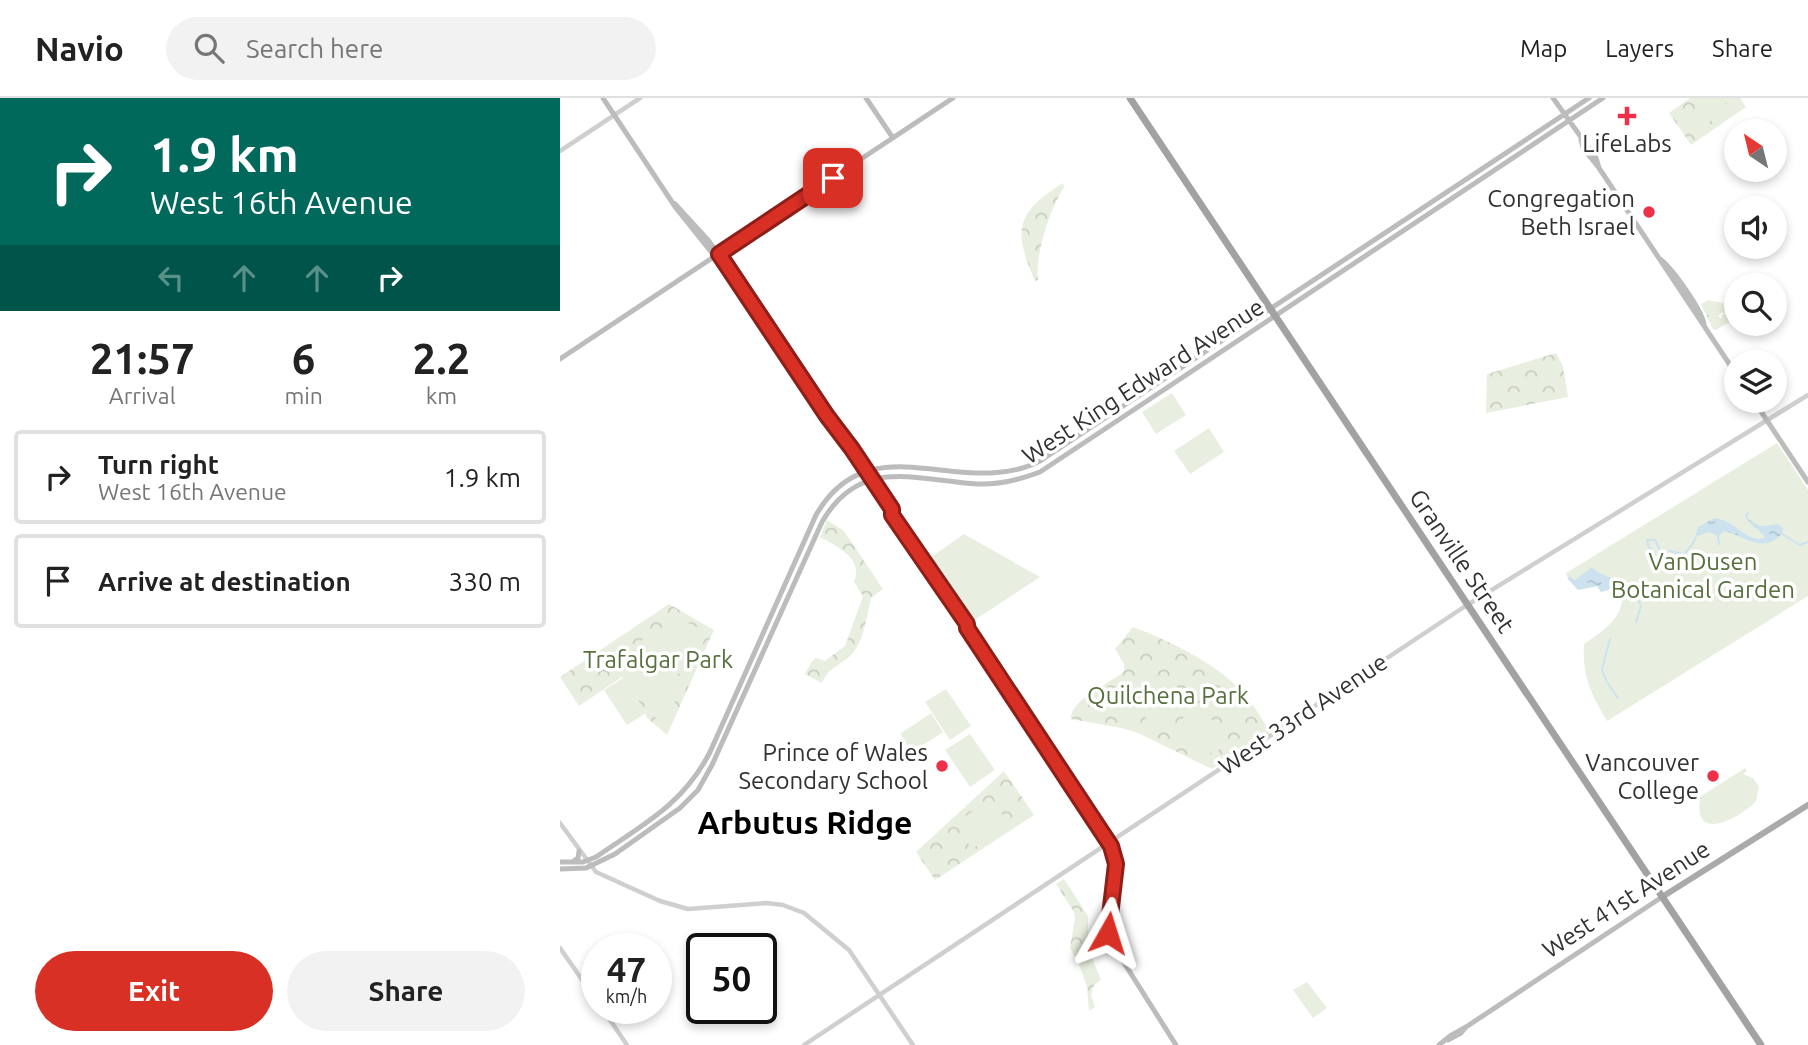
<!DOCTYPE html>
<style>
:root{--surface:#fff;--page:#f2f2f2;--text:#222;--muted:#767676;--line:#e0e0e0;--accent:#d93025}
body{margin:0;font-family:Ubuntu,sans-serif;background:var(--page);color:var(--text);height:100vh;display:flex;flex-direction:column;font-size:26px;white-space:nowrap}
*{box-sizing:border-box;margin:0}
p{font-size:23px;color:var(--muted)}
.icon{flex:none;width:38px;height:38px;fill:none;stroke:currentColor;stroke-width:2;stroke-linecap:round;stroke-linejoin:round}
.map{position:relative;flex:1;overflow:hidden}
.drawer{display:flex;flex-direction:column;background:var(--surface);width:560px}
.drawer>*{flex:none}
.guide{background:#00695c;color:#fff;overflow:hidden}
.needle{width:46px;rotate:325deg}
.buttons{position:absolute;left:1164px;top:21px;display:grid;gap:14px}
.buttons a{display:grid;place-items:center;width:63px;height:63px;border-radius:50%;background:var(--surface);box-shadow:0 4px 10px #0003;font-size:35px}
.speed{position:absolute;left:21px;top:835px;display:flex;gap:14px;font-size:35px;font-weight:700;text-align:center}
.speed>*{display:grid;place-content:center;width:91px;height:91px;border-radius:50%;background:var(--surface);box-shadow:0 4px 10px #0003;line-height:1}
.speed small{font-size:18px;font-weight:400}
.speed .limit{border:4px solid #111;border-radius:10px;background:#fff;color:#111}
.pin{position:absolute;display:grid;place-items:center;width:60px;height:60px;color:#fff;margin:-30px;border-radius:14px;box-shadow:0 4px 10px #0006}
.me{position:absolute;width:77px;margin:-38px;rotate:6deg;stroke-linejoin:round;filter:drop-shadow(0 0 5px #0008)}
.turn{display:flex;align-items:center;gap:24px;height:147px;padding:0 35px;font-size:32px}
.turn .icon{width:91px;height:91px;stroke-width:2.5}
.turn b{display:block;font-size:49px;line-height:60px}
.lanes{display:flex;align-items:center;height:66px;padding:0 35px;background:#0003;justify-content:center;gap:35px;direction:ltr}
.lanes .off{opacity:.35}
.eta{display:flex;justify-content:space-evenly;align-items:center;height:119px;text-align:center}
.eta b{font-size:42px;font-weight:600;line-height:49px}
.primary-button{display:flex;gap:14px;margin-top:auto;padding:14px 35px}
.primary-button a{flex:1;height:80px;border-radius:42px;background:var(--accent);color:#fff;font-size:28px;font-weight:600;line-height:80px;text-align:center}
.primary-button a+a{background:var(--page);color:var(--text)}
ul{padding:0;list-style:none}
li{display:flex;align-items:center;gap:21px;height:94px;margin:0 14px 10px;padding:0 21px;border:4px solid var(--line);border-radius:7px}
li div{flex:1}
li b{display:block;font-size:26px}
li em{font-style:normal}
header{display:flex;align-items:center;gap:42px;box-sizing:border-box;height:98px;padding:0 35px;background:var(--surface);border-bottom:2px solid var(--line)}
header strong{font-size:33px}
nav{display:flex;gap:38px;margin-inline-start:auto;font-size:24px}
.search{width:490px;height:63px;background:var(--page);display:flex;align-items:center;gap:18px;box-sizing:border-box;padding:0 24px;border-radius:38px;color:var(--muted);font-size:26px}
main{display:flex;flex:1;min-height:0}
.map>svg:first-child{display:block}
.grass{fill:url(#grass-tufts)}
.forest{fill:url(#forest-crowns)}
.garden{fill:#e9efe0}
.water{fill:url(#water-ripples)}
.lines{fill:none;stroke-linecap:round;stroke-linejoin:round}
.stream{stroke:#cce3ef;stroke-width:2}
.tertiary{stroke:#cfcfcf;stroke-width:4.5}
.secondary{stroke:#bcbcbc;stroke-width:5}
.primary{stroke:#aaa;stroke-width:6}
.trunk{stroke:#a2a2a2;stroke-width:7}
.route-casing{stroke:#8d1f18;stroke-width:18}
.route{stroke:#d93025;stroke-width:12}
.poi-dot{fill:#ec3148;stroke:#fff;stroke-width:2.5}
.labels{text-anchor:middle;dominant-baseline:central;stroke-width:7;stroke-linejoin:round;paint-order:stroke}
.poi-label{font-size:24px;fill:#323232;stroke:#fff;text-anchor:end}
.street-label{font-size:24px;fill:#323232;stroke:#fff}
.park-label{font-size:24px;fill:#57703d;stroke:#fff}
.district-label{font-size:32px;font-weight:bold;fill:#000;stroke:#fff}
</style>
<header>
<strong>Navio</strong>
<div class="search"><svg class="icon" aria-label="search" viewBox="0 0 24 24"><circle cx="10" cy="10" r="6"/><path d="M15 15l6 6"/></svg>Search here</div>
<nav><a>Map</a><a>Layers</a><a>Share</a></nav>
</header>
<main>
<section class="drawer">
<div class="guide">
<div class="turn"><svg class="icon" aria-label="right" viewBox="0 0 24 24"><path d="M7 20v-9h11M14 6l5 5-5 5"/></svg><div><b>1.9 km</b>West 16th Avenue</div></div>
<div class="lanes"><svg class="icon off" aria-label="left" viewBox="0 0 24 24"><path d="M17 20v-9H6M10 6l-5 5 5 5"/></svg><svg class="icon off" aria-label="ahead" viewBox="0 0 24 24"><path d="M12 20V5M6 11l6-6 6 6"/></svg><svg class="icon off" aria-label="ahead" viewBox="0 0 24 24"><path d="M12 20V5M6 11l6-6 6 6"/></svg><svg class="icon" aria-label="right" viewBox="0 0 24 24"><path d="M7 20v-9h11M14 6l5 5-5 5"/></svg></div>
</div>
<div class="eta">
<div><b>21:57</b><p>Arrival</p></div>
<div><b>6</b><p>min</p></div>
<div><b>2.2</b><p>km</p></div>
</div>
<ul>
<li><svg class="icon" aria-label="right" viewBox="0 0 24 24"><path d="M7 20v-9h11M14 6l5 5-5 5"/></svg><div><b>Turn right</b><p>West 16th Avenue</p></div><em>1.9 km</em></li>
<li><svg class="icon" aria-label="arrive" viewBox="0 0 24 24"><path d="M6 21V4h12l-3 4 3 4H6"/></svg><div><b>Arrive at destination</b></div><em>330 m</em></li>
</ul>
<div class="primary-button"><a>Exit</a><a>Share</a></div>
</section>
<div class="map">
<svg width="1248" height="947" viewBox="0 0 1248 947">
<defs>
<pattern id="grass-tufts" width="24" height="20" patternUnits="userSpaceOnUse" patternTransform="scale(1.75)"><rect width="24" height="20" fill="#e9efe0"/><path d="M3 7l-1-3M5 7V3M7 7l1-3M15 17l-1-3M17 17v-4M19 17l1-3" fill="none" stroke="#c8cdc1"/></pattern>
<pattern id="forest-crowns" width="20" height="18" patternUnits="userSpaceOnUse" patternTransform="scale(1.75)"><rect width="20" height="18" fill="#e9efe0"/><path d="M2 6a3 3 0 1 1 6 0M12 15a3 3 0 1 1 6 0" fill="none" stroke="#c8cdc1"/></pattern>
<pattern id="water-ripples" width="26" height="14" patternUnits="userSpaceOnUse" patternTransform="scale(1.75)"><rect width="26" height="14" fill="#cce3ef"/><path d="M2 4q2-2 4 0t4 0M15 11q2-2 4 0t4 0" fill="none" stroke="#b0c3cd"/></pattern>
</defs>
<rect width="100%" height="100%" fill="#fff"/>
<path class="grass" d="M 1148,202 L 1176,208 L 1176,215 L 1161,215 L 1158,218 L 1161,221 L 1163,216 L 1176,216 L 1176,220 L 1156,232 L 1153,231 L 1141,206 Z"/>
<path class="forest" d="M 1130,0 L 1180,0 L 1186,9 L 1131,47 L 1109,15 Z
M 503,85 L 504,89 C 490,111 475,156 478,182 L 475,183 C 453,133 455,115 503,85 Z
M 996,255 L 1003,268 L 1008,299 L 926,315 L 927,276 Z
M 267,422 L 284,433 L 323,491 L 311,500 C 307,517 304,545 290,558 C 278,569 269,569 262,585 L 245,576 L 252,563 L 256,560 L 265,563 L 285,548 L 303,498 L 294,484 C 304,460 276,448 260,439 Z
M 109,506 L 154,532 L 107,637 L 86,619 L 86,615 L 62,579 L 19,608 L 0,579 Z
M 573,529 C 610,543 665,569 689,602 C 697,612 703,623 710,634 L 652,671 L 578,635 L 561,630 L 511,621 C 510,601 550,586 564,573 L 564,566 L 555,551 Z
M 444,673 L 474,717 L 375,782 L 356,754 Z
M 504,781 L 528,818 L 528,849 L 541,882 L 534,887 L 531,897 L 535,909 L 529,913 L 527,889 L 520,869 L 510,850 L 515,820 L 514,814 L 496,786 Z"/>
<path class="garden" d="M 1153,0 L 1161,0 L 1166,6 L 1172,1 L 1179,2 L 1184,10 L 1174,17 L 1166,12 L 1141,30 L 1131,15 Z
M 612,295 L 626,317 L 596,336 L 582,314 Z
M 649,330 L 664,354 L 630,376 L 614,353 Z
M 1217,345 L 1248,392 L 1248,498 L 1047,623 C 1031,596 1022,578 1024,546 C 1041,534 1064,520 1062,497 L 1055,490 L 1041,494 L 1037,488 L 1018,492 L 1008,481 L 1006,475 Z
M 404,436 L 480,479 L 410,525 L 367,462 Z
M 121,522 L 146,533 L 147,536 L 133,566 L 129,563 L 120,575 L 113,579 L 118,588 L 91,605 L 82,591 L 77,594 L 63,574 L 64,570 L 79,560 C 77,538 95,525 116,531 Z
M 588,577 L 616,617 L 595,633 L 566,591 Z
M 63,580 L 86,615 L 67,627 L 44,592 Z
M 386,591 L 411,628 L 390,642 L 365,604 Z
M 111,595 C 119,609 117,622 104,632 L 88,608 Z
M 643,607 L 666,646 L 652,657 L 647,645 L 638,651 L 620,622 Z
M 371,615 L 383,634 L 352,654 L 340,636 Z
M 410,636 L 435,672 L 410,689 L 385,652 Z
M 1185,670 L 1187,673 L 1183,676 L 1193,680 L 1199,689 L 1196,703 C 1182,719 1133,746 1140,702 L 1133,703 Z
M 432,701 L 449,727 L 412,751 L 395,725 Z
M 747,884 L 767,910 L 753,920 L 733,892 Z"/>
<path class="water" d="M 1154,420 C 1176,422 1186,445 1204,440 L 1204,438 C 1199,431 1190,428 1187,420 C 1201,431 1202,428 1218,426 L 1223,430 L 1223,434 C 1205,457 1185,439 1165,433 L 1158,438 L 1149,434 L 1135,439 L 1138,429 Z
M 1032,469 C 1041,479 1055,479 1067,487 L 1067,490 L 1060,494 L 1055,490 L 1041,494 L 1037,488 L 1018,492 L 1008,481 L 1009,478 L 1015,482 Z"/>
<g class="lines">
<path class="stream" d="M 1187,420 L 1186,417 L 1188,415
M 1222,436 L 1240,447 L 1248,444
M 1158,438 L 1159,446
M 1109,453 L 1124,456 L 1132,447 L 1136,439
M 1095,456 L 1088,448 L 1087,442 L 1095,442 L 1101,454 L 1103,454
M 1068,489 L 1076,496 L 1080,506
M 1076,524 L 1081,508
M 1042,571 L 1050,541
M 1042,572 L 1046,582
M 1047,584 L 1058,600"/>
<path class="tertiary" d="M 0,53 L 80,0
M 0,725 L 36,774 L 100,803 L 128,811 L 206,805 L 223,807 L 244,815 L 289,852 L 353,947
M 0,850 L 37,903
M 42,910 L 67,947
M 244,947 L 904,509 L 1248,297"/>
<path class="secondary" d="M 43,0 L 116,110 L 172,180
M 306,0 L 333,40
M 993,0 L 1036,60 L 1039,70
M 1021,42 L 1023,50 L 1039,70 L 1176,276
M 115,106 L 148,142 L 182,189 L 327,414 L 333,417 L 407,526 L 407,530 L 551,749 C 564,777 545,811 549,841 L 616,947
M 1100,161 C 1112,170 1143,213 1144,227
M 0,261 L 393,0
M 1194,303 L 1248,384
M 278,331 L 332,411 L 332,416
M 372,478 L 374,484 L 403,528 L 407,530
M 0,764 L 23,764 L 36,759 C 82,727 123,707 150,654 L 256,417 C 310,323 402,403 480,363 L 1029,0
M 12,764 L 18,760 L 19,753
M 0,771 L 26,770 L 55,756 L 120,710 L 138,692 L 152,667 L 262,424 C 300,358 355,382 417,386 C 439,387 459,382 480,374 L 1043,0
M 888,942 L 901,935 L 906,929
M 879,947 L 890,938 L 906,929 L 1102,799"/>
<path class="primary" d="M 1102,799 L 1248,707"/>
<path class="trunk" d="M 570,0 L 1201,947"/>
</g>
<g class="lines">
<defs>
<path id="route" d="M 273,80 L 159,156 L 267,318 L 292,351 L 332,411 L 332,417 L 407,526 L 407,530 L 551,748 L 556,766 L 548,835"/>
</defs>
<use href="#route" class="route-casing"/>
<use href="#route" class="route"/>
</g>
<g class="poi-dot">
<path d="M1063.5 7.5h7v7h7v7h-7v7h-7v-7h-7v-7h7z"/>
<circle cx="1089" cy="114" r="7"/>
<circle cx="382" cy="668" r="7"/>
<circle cx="1153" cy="678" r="7"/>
</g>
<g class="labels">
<g class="poi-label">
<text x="1067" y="45" text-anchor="middle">LifeLabs</text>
<text x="1075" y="100">Congregation<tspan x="1075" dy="28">Beth Israel</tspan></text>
<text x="368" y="654">Prince of Wales<tspan x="368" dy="28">Secondary School</tspan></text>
<text x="1139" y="664">Vancouver<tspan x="1139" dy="28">College</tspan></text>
</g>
<g class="street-label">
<text transform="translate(583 283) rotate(-33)">West King Edward Avenue</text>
<text transform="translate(902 463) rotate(56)">Granville Street</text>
<text transform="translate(743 616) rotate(-34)">West 33rd Avenue</text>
<text transform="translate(1066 801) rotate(-33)">West 41st Avenue</text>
</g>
<g class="park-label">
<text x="1143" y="463">VanDusen<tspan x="1143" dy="28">Botanical Garden</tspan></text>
<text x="98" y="561">Trafalgar Park</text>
<text x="608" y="597">Quilchena Park</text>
</g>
<g class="district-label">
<text x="245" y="724">Arbutus Ridge</text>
</g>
</g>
</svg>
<div class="buttons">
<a><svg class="needle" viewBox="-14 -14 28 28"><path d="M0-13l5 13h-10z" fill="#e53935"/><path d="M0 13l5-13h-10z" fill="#767676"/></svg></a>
<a><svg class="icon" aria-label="sound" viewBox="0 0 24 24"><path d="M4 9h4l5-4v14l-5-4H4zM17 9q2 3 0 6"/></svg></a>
<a><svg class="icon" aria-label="search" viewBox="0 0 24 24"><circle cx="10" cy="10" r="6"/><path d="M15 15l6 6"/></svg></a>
<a><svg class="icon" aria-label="layers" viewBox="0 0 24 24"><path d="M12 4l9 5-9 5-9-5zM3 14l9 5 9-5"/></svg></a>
</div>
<div class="speed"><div>47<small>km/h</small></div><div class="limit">50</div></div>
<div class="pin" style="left:273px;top:80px;background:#d93025"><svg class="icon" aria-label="arrive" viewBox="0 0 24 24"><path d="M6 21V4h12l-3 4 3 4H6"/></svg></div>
<svg class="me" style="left:548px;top:835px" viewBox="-20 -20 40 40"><path d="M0-17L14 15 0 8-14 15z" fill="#d93025" stroke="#fff" stroke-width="4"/></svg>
</div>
</main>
